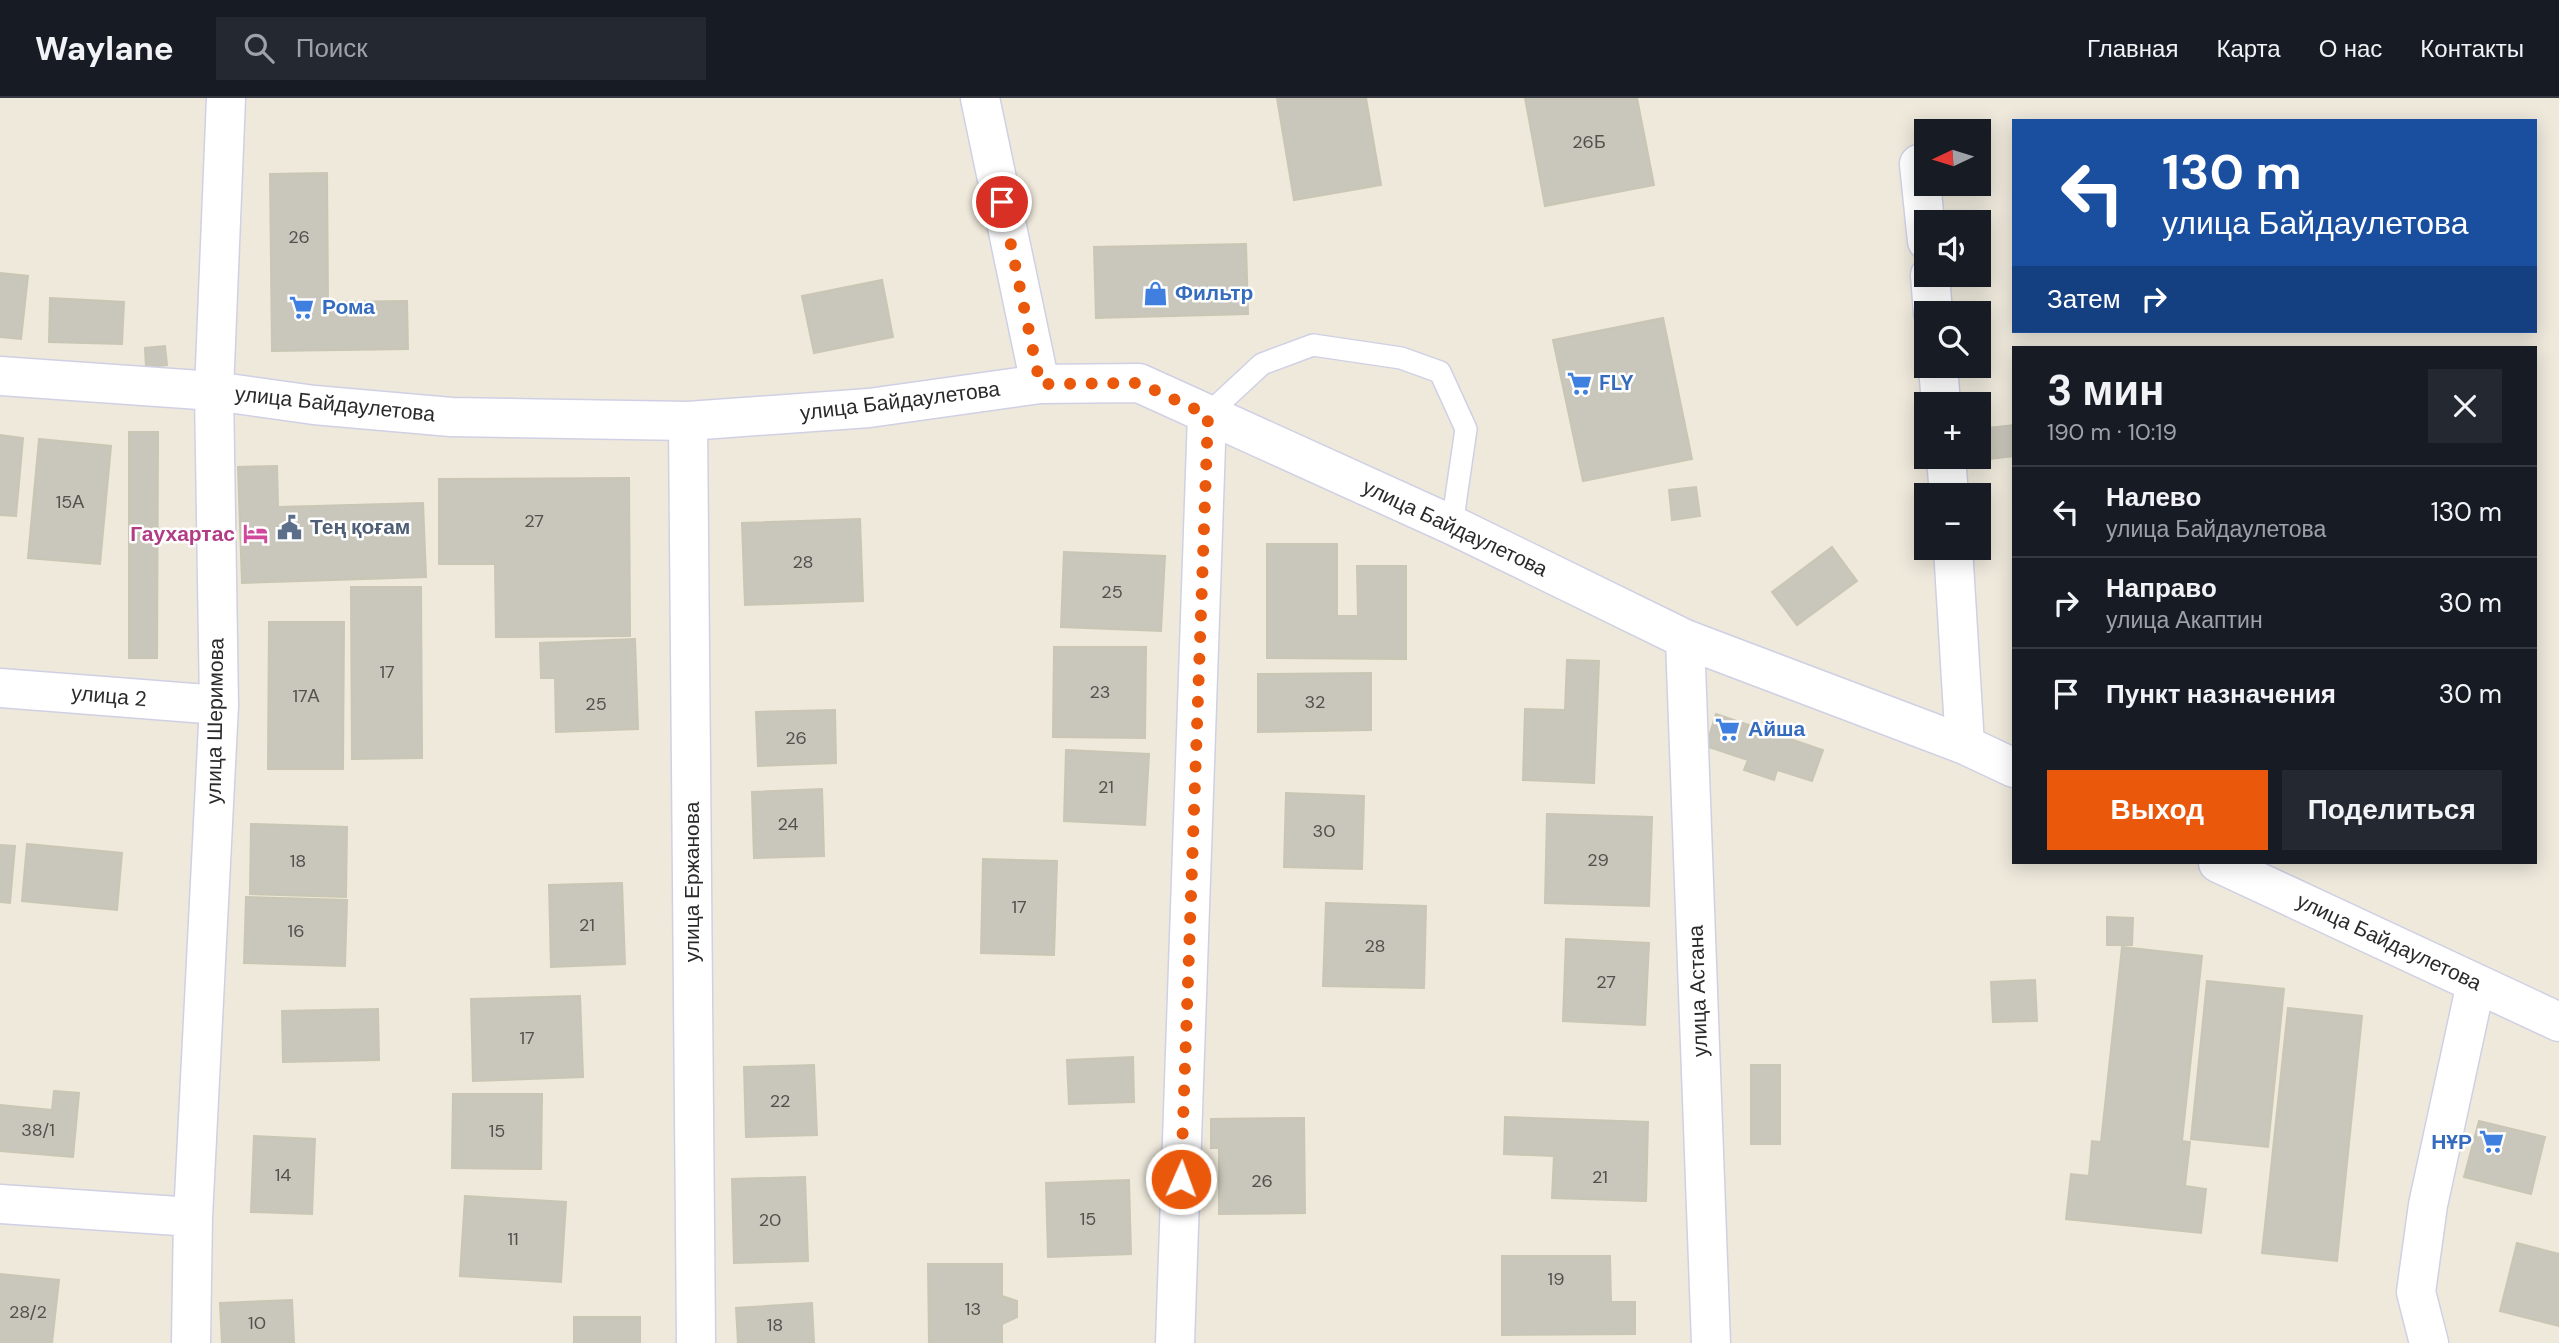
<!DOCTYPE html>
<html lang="ru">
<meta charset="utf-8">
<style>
:root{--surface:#171b24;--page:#242831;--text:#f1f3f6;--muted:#9ea1a6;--line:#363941;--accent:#ea580c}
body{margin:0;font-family:"DM Sans",sans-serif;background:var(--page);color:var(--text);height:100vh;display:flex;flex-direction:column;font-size:26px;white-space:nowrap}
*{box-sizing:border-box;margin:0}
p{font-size:23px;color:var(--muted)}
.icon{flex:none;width:38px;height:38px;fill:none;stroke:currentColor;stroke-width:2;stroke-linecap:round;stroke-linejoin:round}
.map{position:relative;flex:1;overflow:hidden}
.sheet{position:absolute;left:2012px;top:248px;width:525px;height:518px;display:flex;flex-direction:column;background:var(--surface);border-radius:0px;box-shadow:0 4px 18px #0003}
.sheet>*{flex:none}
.hud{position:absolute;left:2012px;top:21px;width:525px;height:214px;border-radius:0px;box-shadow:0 4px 18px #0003;background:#1a4fa0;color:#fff;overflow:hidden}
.needle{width:46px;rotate:266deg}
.fabs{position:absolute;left:1914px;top:21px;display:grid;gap:14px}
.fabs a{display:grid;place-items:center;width:77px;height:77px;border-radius:0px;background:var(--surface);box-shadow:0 4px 18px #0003;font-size:35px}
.pin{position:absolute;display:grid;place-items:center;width:60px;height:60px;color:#fff;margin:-30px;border:4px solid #fff;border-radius:50%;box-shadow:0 2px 7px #0007}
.me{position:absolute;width:77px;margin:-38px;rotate:2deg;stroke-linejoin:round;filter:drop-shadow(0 0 5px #0008)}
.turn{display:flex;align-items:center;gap:24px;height:147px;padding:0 35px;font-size:32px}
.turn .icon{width:91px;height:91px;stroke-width:2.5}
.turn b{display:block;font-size:49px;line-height:60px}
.then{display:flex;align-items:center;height:66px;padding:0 35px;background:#0003;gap:14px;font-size:26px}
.round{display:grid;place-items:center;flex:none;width:74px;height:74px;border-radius:0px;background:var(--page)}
.summary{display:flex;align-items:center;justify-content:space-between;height:119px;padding:0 35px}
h1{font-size:42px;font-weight:700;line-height:52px}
.button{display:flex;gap:14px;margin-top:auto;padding:14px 35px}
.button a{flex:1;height:80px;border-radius:0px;background:var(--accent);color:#fff;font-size:28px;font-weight:700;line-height:80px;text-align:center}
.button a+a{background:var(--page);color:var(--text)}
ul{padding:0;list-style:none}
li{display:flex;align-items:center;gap:21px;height:91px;padding:0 35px;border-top:2px solid var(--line)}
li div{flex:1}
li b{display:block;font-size:26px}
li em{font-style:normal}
header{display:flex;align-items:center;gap:42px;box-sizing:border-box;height:98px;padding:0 35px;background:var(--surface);border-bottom:2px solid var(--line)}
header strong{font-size:33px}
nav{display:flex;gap:38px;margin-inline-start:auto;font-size:24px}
.search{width:490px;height:63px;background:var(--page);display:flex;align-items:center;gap:18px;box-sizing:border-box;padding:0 24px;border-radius:0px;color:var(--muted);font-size:26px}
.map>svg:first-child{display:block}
.building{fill:#c9c6bb;stroke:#c9c6b4;stroke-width:2}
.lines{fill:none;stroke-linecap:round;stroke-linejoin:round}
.service-casing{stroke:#d0d0e5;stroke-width:24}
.minor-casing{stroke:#d0d0e5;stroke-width:41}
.service{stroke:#fff;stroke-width:21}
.minor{stroke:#fff;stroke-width:38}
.route{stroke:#ea580c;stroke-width:12;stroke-dasharray:0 21.6}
.labels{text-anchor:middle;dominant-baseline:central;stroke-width:5;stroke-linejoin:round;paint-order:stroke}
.number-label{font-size:18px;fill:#52514e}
.shop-label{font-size:21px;font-weight:bold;fill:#366cbe;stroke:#fff;text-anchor:start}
.street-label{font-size:21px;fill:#2a2a2a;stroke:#fff}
.service-label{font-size:21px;font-weight:bold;fill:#4e5e75;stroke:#fff;text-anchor:start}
.hotel-label{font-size:21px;font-weight:bold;fill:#b23c85;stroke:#fff;text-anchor:end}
</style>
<header>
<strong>Waylane</strong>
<div class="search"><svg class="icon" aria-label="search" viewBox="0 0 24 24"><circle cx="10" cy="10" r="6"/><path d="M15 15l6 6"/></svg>Поиск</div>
<nav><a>Главная</a><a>Карта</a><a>О нас</a><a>Контакты</a></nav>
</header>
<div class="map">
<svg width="2559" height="1245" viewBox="0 0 2559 1245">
<rect width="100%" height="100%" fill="#eee9db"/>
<path class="building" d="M 1277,0 L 1366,0 L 1381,87 L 1294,102 Z
M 1525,0 L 1637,0 L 1654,87 L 1545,108 Z
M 327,75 L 328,204 L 407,203 L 408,251 L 272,253 L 270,76 Z
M 1246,146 L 1248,216 L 1096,220 L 1094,149 Z
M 0,175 L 28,178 L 21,241 L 0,239 Z
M 882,182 L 893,239 L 814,255 L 802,198 Z
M 50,200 L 124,204 L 122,246 L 49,244 Z
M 1663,220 L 1692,361 L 1583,383 L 1553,242 Z
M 165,248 L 167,267 L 146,269 L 145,250 Z
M 2014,327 L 2014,358 L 1955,365 L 1954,359 L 1979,359 L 1979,331 Z
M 129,334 L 158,334 L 157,560 L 129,560 Z
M 0,337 L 23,340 L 16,418 L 0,417 Z
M 39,341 L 111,348 L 100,466 L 28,460 Z
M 277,368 L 278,409 L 423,405 L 426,479 L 242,485 L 238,369 Z
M 629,380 L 630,538 L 496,539 L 495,466 L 439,466 L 439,381 Z
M 1696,389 L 1700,418 L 1672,422 L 1669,392 Z
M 860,421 L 863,503 L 745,507 L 742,425 Z
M 1267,446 L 1337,446 L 1337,518 L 1358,518 L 1357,468 L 1406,468 L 1406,561 L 1267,560 Z
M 1832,449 L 1857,483 L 1797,527 L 1772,494 Z
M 1064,454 L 1165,458 L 1161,533 L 1061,529 Z
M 351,489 L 421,489 L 422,660 L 352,661 Z
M 269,524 L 344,524 L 343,671 L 268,671 Z
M 635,541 L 638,631 L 556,634 L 555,580 L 541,580 L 540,545 Z
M 1054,549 L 1146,549 L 1145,640 L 1053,639 Z
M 1567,562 L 1599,563 L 1594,685 L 1523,682 L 1525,611 L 1565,612 Z
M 1371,575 L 1371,632 L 1258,634 L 1258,576 Z
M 835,612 L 836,665 L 758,668 L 756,614 Z
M 1716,616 L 1823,652 L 1812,683 L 1777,672 L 1774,682 L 1744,672 L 1748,662 L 1706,648 Z
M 1066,652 L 1149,656 L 1145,727 L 1064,723 Z
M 822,691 L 824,758 L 754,760 L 752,694 Z
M 1286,695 L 1364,698 L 1362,771 L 1284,769 Z
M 1547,716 L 1652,719 L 1649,808 L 1545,805 Z
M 251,726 L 347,729 L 346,799 L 250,796 Z
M 27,746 L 122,755 L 117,812 L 22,803 Z
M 0,747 L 15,748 L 10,805 L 0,804 Z
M 983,761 L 1057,763 L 1054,857 L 981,855 Z
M 622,785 L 625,866 L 551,869 L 549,787 Z
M 246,799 L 347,802 L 345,868 L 244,865 Z
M 1326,805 L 1426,808 L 1424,890 L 1323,888 Z
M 2107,819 L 2133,820 L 2132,847 L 2107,847 Z
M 1566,841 L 1649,845 L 1645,927 L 1563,923 Z
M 2122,849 L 2202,858 L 2182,1043 L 2190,1044 L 2185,1088 L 2206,1091 L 2201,1135 L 2066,1121 L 2071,1076 L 2089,1078 L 2092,1043 L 2101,1044 Z
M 2035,882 L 2037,923 L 1993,924 L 1991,884 Z
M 2207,883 L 2284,891 L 2268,1049 L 2191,1041 Z
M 580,898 L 583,979 L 473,983 L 471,901 Z
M 2288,910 L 2362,918 L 2337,1163 L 2262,1155 Z
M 378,911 L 379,962 L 283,964 L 282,913 Z
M 1133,959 L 1134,1004 L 1069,1006 L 1067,962 Z
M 814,967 L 817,1037 L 746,1039 L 744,969 Z
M 1751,967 L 1780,967 L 1780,1046 L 1751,1046 Z
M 54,993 L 79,995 L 73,1059 L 0,1053 L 0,1007 L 52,1012 Z
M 453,996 L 542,996 L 541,1071 L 452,1070 Z
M 1505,1019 L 1648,1024 L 1646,1103 L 1552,1100 L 1554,1058 L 1504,1056 Z
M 1304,1020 L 1305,1115 L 1219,1116 L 1219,1050 L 1211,1050 L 1211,1021 Z
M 2479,1023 L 2545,1039 L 2531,1096 L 2464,1079 Z
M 254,1038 L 315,1041 L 312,1116 L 251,1114 Z
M 805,1079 L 808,1163 L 734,1165 L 732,1081 Z
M 1129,1082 L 1131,1156 L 1048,1159 L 1046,1085 Z
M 465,1098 L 566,1104 L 561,1184 L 460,1178 Z
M 2517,1145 L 2559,1156 L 2559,1228 L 2500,1213 Z
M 1502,1158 L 1610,1158 L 1611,1204 L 1635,1204 L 1635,1236 L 1502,1237 Z
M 928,1166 L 1002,1166 L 1002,1198 L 1017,1203 L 1017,1219 L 1002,1226 L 1002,1245 L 929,1245 Z
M 0,1176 L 59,1182 L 52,1245 L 0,1245 Z
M 292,1202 L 294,1245 L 222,1245 L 220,1205 Z
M 812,1205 L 814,1245 L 738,1245 L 736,1210 Z
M 574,1219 L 640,1219 L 640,1245 L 574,1245 Z"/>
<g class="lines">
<defs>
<path id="service" d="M 1207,317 L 1262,266 L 1313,247 L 1401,260 L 1440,274 L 1466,331 L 1452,427"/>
<path id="minor" d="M 980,0 L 1040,286
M 1919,66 L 1927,143
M 1930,177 L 1933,215
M 1938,268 L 1941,306
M 0,278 L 214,293 L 314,307 L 451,319 L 688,323 L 869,310 L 1040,286 L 1139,285 L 1452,427 L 1685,541 L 1965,647 L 2014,670
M 688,323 L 696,1245
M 1946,359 L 1949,397
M 1953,450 L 1965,647
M 1685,541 L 1711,1245
M 0,590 L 219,607
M 2218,765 L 2559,924
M 0,1106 L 193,1119
M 191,1245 L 193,1119 L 219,607 L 214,293 L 226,0
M 1175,1245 L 1207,317
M 2429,1245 L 2416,1194 L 2428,1107 L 2476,885"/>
</defs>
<use href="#service" class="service-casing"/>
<use href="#minor" class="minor-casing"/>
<use href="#service" class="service"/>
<use href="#minor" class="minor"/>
</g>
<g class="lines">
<path class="route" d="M 1002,104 L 1040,286 L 1139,285 L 1208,317 L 1181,1081"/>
</g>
<defs>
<symbol id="shop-bare" viewBox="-9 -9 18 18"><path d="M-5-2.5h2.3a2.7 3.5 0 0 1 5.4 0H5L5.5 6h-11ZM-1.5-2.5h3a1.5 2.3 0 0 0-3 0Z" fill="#3f7fe0" stroke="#fff" stroke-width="2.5" paint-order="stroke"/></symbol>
<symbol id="supermarket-bare" viewBox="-9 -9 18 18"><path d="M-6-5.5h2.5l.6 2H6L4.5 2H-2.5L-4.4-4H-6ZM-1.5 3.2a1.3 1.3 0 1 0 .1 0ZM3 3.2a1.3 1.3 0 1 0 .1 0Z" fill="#3f7fe0" stroke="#fff" stroke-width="2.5" paint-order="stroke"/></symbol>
<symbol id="civic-bare" viewBox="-9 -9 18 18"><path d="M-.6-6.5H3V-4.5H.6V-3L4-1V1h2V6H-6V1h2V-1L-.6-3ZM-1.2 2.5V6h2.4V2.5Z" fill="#5c6f8a" stroke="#fff" stroke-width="2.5" paint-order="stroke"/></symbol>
<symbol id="hotel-bare" viewBox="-9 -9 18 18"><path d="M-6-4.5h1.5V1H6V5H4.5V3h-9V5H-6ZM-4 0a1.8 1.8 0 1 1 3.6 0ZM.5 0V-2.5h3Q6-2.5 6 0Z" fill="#d1479c" stroke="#fff" stroke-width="2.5" paint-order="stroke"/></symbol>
</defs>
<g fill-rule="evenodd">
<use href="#shop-bare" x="1138" y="178" width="35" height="35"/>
<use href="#supermarket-bare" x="284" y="192" width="35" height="35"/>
<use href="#supermarket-bare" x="1562" y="268" width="35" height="35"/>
<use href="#civic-bare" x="272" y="412" width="35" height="35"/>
<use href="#hotel-bare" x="238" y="418" width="35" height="35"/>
<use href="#supermarket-bare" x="1710" y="614" width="35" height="35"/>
<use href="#supermarket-bare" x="2474" y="1026" width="35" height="35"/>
</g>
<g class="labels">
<g class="number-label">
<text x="1589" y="44">26Б</text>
<text x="299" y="139">26</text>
<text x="70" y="404">15А</text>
<text x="534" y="423">27</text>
<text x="803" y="464">28</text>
<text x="1112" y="494">25</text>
<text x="387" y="574">17</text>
<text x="1100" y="594">23</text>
<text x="306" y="598">17А</text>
<text x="1315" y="604">32</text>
<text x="596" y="606">25</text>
<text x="796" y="640">26</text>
<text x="1106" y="689">21</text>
<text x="788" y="726">24</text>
<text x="1324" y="733">30</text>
<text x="1598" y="762">29</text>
<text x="298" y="763">18</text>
<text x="1019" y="809">17</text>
<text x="587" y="827">21</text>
<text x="296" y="833">16</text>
<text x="1375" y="848">28</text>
<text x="1606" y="884">27</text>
<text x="527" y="940">17</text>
<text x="780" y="1003">22</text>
<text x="38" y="1032">38/1</text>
<text x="497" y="1033">15</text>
<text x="283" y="1077">14</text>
<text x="1600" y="1079">21</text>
<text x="1262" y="1083">26</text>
<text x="1088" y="1121">15</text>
<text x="770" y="1122">20</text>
<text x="513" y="1141">11</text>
<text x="1556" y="1181">19</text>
<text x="973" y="1211">13</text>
<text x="28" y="1214">28/2</text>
<text x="257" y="1225">10</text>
<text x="775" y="1227">18</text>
</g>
<g class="shop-label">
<text x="1175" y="195">Фильтр</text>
<text x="322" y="209">Рома</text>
<text x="1599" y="285">FLY</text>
<text x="1748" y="631">Айша</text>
<text x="2472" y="1044" text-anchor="end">НҰР</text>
</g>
<g class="street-label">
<text transform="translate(900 303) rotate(-7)">улица Байдаулетова</text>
<text transform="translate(335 306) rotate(6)">улица Байдаулетова</text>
<text transform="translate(1455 430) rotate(25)">улица Байдаулетова</text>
<text transform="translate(109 598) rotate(5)">улица 2</text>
<text transform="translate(215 623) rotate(-89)">улица Шеримова</text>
<text transform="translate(692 784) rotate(-90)">улица Ержанова</text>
<text transform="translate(2389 844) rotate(25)">улица Байдаулетова</text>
<text transform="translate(1698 893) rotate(-92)">улица Астана</text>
</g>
<g class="service-label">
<text x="310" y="429">Тең қоғам</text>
</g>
<g class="hotel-label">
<text x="235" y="436">Гаухартас</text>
</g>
</g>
</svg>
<div class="fabs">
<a><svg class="needle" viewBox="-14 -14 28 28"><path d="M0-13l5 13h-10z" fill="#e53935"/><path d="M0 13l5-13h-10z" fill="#9ea1a6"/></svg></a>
<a><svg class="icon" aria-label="sound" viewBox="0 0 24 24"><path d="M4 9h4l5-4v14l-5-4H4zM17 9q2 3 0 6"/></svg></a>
<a><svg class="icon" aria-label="search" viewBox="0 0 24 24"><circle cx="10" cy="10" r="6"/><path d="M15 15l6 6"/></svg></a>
<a>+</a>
<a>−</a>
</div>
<div class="pin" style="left:1002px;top:104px;background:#d93025"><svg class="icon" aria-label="arrive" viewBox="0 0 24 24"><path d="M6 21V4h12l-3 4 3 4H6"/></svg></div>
<svg class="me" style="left:1181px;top:1081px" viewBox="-20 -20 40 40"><circle r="17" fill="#ea580c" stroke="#fff" stroke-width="3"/><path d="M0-11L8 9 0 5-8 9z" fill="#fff"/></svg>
<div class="hud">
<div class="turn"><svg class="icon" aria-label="left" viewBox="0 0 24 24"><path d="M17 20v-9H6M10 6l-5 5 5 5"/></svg><div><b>130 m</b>улица Байдаулетова</div></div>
<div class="then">Затем<svg class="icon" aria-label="right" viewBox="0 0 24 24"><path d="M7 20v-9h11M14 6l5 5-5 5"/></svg></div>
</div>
<section class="sheet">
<div class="summary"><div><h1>3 мин</h1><p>190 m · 10:19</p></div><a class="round"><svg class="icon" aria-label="close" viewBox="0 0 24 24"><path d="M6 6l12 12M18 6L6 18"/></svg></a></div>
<ul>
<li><svg class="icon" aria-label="left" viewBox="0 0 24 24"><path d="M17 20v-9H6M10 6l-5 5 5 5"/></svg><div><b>Налево</b><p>улица Байдаулетова</p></div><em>130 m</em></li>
<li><svg class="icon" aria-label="right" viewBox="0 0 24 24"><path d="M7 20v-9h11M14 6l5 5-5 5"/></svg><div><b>Направо</b><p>улица Акаптин</p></div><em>30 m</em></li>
<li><svg class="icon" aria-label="arrive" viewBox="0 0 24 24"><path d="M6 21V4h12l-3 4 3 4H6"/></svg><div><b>Пункт назначения</b></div><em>30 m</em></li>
</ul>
<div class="button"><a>Выход</a><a>Поделиться</a></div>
</section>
</div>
